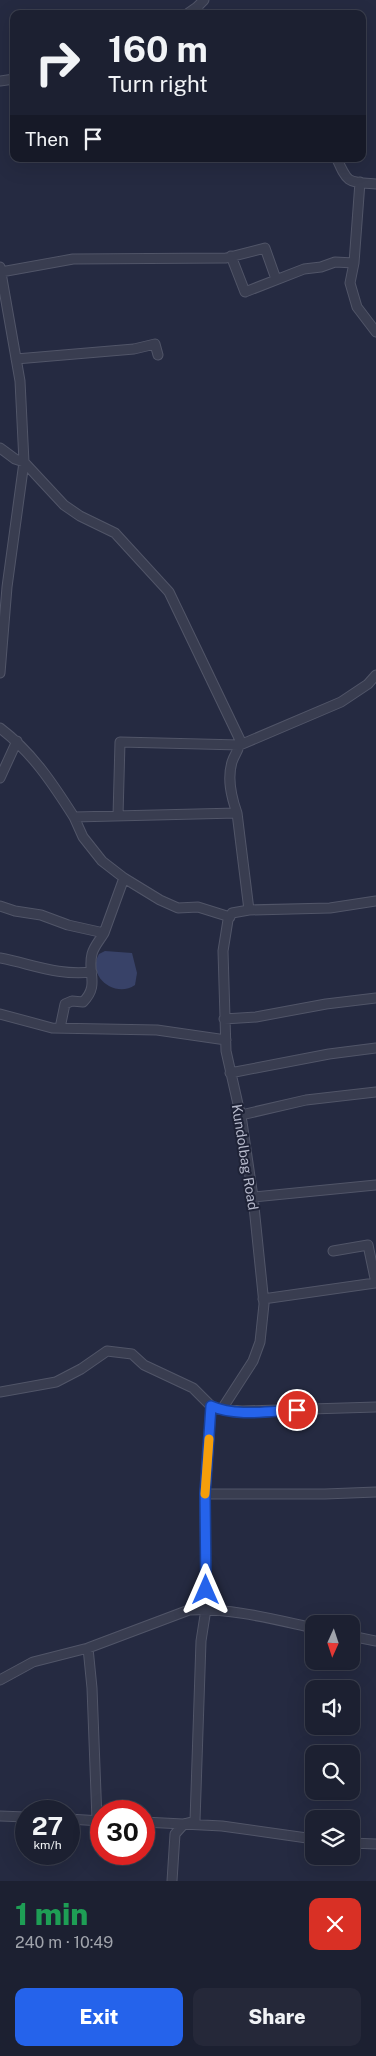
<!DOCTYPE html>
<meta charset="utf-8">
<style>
:root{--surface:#1c2031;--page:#252839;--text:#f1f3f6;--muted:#a0a3ab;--line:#3a3e4d;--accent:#2563eb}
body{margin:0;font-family:"Public Sans",sans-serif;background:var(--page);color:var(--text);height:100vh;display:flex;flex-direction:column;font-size:19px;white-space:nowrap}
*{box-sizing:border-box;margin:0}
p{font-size:16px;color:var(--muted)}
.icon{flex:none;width:28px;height:28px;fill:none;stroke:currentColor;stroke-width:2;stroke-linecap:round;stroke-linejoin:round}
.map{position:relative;height:1881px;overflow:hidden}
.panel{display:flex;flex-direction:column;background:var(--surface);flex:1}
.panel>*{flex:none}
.banner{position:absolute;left:10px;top:10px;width:356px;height:152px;border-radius:10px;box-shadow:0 5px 20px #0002,0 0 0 1px var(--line);background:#1c2031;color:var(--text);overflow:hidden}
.needle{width:32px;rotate:183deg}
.fabs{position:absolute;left:305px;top:1615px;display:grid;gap:10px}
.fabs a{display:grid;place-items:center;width:55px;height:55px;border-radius:10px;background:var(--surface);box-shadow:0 5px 20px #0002,0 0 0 1px var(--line);font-size:25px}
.speed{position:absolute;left:15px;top:1800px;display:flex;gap:10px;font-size:25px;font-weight:700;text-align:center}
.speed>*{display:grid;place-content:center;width:65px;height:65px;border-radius:50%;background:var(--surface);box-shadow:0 5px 20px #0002,0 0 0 1px var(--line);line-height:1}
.speed small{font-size:12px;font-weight:400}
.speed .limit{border:8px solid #d22;background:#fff;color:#111}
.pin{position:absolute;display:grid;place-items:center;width:42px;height:42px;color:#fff;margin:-21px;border:2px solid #fff;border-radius:50%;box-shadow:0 1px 5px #0007}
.me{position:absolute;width:55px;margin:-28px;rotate:0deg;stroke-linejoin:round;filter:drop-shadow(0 0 4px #0008)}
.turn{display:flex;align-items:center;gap:18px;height:105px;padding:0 15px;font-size:22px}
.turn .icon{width:65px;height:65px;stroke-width:2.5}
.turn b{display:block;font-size:35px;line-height:42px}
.then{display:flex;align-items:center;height:48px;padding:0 15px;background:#0003;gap:10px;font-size:19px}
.round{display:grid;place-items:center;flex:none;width:52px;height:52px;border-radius:10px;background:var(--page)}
.head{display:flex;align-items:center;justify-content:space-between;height:85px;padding:0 15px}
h1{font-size:30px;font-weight:800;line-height:38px;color:#1e9e55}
.action{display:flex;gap:10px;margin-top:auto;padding:10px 15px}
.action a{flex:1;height:58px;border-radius:10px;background:var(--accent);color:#fff;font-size:20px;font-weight:800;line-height:58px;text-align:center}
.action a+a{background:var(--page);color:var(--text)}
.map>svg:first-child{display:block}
.water{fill:#384268}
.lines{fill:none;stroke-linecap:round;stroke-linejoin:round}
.minor-casing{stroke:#515568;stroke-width:11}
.minor{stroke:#393d50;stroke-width:9}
.route-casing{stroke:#184099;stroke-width:12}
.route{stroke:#2563eb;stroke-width:9}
.slow{stroke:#f59e0b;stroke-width:9}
.labels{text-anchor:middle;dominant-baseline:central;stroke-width:4;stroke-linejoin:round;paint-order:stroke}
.street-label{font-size:14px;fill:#b6b9cb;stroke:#1e2236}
</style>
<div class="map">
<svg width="376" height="1881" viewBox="0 0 376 1881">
<rect width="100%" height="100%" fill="#252a41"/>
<path class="water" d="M 105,951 L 132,953 L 137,973 L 135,985 C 115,999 86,976 99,954 Z"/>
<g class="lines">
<defs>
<path id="minor" d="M 187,14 L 197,7
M 200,14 L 197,7 L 204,0
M 0,81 L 14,79
M 337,159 C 348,184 348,182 376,184
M 231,256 L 245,292 L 304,269 L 321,267 L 335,262 L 354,263 L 360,182
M 354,263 L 350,283 L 357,307 L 376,332
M 0,267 L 20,381 L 24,462 L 64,505 L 80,516 L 115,533 L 169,592 L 240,740 C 240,749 235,753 232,762 C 227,779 231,796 237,813
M 1,272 L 73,259 L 226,258 L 265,248 L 276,279
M 16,359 L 134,349 L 155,344 L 158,355
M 0,448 L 15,459 L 24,462 L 7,587 L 0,673
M 0,728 C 32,752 53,784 74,817 L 237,813 L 249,910 L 330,908 L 376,901
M 0,778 L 17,741
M 118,816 L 120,742 L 240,745 L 341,702 L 368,684 L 376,675
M 74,817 L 83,837 L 102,861 L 124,878 L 160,900 L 178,908 L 198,907 L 230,917
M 0,906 L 15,911 L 41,915 L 68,925 L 104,933 L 124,878
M 0,958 C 32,964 58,976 92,972
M 0,1014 L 52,1028 L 157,1030 L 226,1040
M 224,1019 L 256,1017 L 326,1004 L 376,998
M 60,1028 L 65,1004 L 72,1001 L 83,1002 C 100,985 87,973 92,954 C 94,946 100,940 104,933
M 230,1073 L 329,1054 L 376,1048
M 241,1115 L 306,1100 L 376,1092
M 253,1197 L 376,1185
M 333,1251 L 368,1245 L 376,1283
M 263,1299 L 375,1283
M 0,1392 L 56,1382 L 81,1369 L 107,1351 L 132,1354 L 144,1365 L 193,1388 L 211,1406 L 218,1409 L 242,1411 L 376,1407
M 222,1409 L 253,1361 L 260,1342 L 264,1304 L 253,1197 L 242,1122 L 226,1051 L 223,951 L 228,920 L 232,913 L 249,910
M 205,1494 L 325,1494 L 376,1492
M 351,1636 L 376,1641
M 88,1648 L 92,1688 L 97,1820
M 0,1680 L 33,1662 L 88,1648 L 189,1610 C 232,1608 272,1619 314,1628
M 0,1816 L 26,1817
M 69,1819 L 101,1821
M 144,1822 L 222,1826 L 314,1839
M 351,1843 L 376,1844
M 172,1881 L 175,1834 L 184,1824 L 195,1821 L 201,1641 L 206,1609 L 205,1494 L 211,1406"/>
</defs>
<use href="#minor" class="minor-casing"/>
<use href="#minor" class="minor"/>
</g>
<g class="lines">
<defs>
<path id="route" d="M 206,1590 L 205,1494 L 211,1406 C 236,1417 270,1411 297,1410"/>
</defs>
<use href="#route" class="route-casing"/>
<use href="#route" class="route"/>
<path class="slow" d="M 205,1494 L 209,1439"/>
</g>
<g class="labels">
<g class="street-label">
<text transform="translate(245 1157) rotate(81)">Kundolbag Road</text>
</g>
</g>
</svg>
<div class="fabs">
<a><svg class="needle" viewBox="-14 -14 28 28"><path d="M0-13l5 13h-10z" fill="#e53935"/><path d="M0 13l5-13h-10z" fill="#a0a3ab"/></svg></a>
<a><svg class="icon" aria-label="sound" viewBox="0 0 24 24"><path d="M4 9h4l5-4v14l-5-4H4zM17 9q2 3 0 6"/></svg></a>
<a><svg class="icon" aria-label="search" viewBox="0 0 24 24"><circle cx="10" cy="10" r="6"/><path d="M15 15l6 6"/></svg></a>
<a><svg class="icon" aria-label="layers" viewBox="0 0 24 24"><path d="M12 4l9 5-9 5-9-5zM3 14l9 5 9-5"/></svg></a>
</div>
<div class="speed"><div>27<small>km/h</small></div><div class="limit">30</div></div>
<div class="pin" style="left:297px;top:1410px;background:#d93025"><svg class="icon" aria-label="arrive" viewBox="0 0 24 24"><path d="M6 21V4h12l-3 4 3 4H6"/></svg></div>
<svg class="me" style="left:206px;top:1590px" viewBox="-20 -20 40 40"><path d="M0-17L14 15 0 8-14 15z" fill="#2563eb" stroke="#fff" stroke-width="4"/></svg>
<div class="banner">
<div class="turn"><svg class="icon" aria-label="right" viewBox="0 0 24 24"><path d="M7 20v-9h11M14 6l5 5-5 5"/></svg><div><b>160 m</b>Turn right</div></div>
<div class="then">Then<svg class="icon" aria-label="arrive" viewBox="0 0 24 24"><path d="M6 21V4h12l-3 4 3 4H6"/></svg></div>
</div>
</div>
<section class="panel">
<div class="head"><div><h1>1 min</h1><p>240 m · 10:49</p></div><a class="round" style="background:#d93025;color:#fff"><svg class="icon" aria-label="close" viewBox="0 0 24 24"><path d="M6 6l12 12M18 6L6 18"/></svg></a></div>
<div class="action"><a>Exit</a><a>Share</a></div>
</section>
